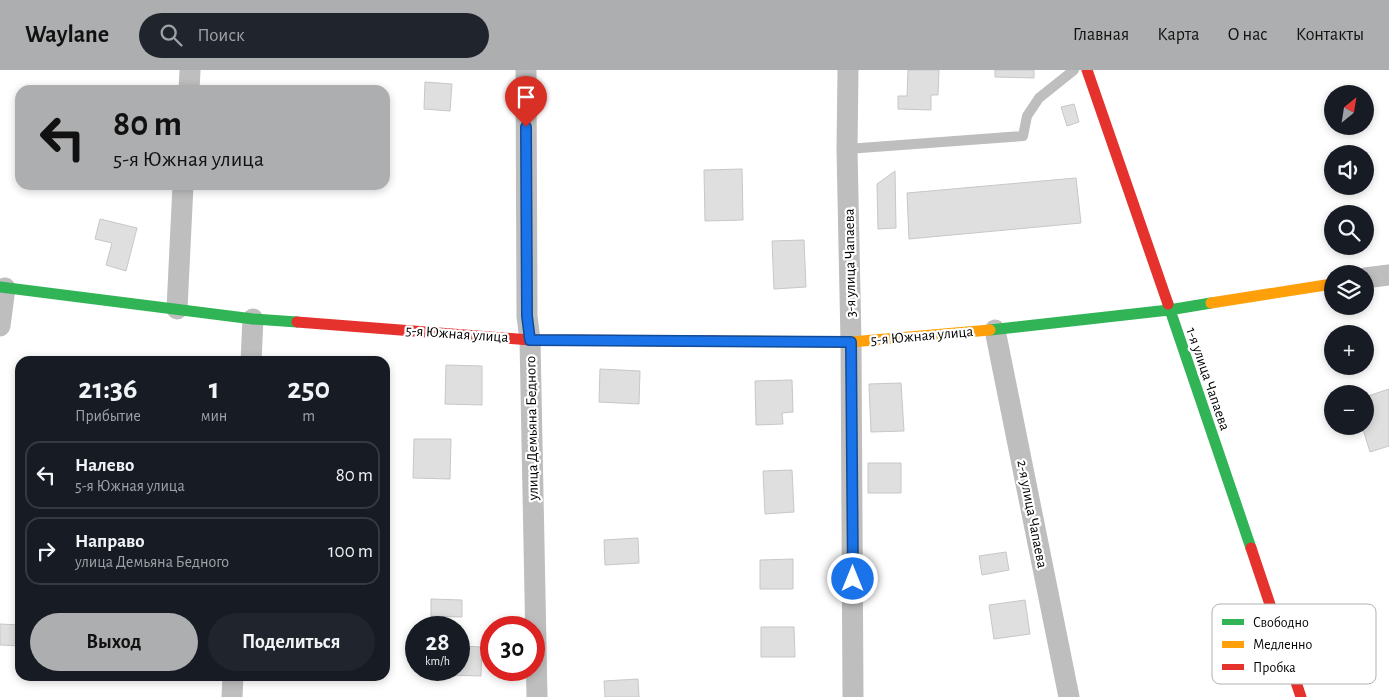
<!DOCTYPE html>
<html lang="ru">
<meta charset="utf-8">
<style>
:root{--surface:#171b24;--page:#20242c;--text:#f1f3f6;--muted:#9ea1a6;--line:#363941;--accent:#adaeaf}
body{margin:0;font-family:"Alegreya Sans",sans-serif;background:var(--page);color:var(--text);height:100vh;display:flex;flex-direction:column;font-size:19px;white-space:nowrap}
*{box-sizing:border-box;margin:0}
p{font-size:16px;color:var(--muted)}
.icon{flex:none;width:28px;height:28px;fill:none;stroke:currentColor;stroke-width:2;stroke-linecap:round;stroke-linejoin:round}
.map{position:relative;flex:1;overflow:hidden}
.side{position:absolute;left:15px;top:286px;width:375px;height:325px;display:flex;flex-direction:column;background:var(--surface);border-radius:15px;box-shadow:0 2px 8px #0003}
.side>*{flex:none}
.top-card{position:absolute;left:15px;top:15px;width:375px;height:105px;border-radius:15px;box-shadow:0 2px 8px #0003;background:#adaeaf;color:#111;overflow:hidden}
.needle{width:32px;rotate:30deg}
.buttons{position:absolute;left:1324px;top:15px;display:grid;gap:10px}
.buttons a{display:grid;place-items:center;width:50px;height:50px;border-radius:50%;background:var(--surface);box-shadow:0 2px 8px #0003;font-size:25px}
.speed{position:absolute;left:405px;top:546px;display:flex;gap:10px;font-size:25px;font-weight:700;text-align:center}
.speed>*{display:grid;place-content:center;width:65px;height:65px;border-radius:50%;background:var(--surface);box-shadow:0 2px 8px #0003;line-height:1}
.speed small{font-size:12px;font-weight:400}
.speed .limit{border:8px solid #d22;background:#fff;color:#111}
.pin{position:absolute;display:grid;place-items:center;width:42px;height:42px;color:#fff;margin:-51px -21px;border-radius:50% 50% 50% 0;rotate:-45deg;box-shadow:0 0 5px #0007}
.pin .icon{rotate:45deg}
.me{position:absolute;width:55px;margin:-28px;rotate:0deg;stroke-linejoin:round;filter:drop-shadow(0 0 4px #0008)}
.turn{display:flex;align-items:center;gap:18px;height:105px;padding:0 15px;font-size:22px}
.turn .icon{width:65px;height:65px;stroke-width:2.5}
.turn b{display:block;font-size:35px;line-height:42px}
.eta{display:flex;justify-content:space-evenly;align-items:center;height:85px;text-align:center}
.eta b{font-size:30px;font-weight:700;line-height:35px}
.primary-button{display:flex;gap:10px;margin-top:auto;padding:10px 15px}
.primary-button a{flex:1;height:58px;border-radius:30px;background:var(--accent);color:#111;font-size:20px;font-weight:700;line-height:58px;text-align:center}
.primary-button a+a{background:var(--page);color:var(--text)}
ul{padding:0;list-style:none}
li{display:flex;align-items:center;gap:15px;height:68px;margin:0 10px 8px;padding:0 5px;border:2px solid var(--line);border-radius:15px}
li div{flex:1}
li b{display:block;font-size:19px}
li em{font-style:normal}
header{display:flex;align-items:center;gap:30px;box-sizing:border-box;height:70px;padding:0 25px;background:var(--accent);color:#111}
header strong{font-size:24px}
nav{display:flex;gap:28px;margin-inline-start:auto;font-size:18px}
.search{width:350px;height:45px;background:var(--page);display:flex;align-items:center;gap:12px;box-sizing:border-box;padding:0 18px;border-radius:28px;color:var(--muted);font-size:19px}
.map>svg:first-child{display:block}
.building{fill:#dfdfdf;stroke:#c7c7c7}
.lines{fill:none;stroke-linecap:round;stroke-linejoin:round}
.lane{stroke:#bebebe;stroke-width:10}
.street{stroke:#bebebe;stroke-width:21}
.fast{stroke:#30b455;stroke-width:11}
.slow{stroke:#ff9f0a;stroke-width:11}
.jam{stroke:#e5322d;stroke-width:11}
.route-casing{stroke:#114b97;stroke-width:12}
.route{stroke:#1a73e8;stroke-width:9}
.labels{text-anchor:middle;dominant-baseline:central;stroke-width:4.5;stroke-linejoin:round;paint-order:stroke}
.street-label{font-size:15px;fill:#000;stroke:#fff}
.key{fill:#fff;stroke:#b2b2b2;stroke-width:1}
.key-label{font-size:14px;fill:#000}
</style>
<header>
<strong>Waylane</strong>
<div class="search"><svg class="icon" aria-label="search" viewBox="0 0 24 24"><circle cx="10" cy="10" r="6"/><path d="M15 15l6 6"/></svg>Поиск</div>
<nav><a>Главная</a><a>Карта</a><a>О нас</a><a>Контакты</a></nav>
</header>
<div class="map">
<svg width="1389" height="627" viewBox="0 0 1389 627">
<rect width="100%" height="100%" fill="#fff"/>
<path class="building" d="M 908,0 L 939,0 L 938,25 L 931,25 L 931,40 L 898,39 L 898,26 L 907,26 Z
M 995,0 L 1034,0 L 1034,8 L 995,7 Z
M 425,12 L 452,14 L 450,41 L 424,39 Z
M 1074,34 L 1079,52 L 1067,56 L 1061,37 Z
M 742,99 L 743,150 L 705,151 L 704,100 Z
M 895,101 L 896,158 L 878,159 L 877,114 Z
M 1076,108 L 1081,153 L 909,169 L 907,123 Z
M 100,149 L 137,158 L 126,201 L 106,195 L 112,173 L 95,169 Z
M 804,170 L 806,217 L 774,219 L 772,171 Z
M 291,289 L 318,291 L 291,291 Z
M 446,295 L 482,296 L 482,335 L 445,334 Z
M 600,299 L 640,301 L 639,334 L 599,332 Z
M 792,310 L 793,342 L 782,343 L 783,354 L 756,355 L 755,311 Z
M 901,313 L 904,361 L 871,362 L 869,314 Z
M 1389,319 L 1389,376 L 1370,382 L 1362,356 L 1365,356 L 1365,327 Z
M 414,369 L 451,369 L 450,409 L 413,408 Z
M 868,393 L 901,393 L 901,423 L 868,423 Z
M 792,400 L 794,442 L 765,444 L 763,401 Z
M 638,468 L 639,493 L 605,495 L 604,470 Z
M 1006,482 L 1009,500 L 982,505 L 979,486 Z
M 793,489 L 793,519 L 760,519 L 760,490 Z
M 431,529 L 462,530 L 462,547 L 431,546 Z
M 1025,530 L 1030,564 L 994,569 L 989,535 Z
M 0,554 L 20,555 L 20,576 L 0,575 Z
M 761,557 L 794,557 L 795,587 L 761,587 Z
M 459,576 L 482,577 L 481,606 L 446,605 L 447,600 L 459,600 Z
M 638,609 L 639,627 L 605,627 L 604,611 Z"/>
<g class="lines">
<path class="lane" d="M 847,79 L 1023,66 L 1027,46 L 1039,28 L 1074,0"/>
<path class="street" d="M 526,0 L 527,246 L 530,270 L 537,627
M 848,0 L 847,79 L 851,272 L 853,627
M 189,20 L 190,0
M 1365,208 L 1389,205
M 177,239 L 183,115
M 0,256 L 5,218
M 995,260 L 1069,627
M 251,291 L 253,249
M 232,627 L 233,606"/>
<path class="fast" d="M 0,217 L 253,249 L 297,252
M 1168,234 L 1251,478
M 990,260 L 1169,240 L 1211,233"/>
<path class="slow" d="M 1211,233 L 1332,214
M 716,271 L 851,272 L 990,260"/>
<path class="jam" d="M 1087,0 L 1168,234
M 297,252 L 530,270 L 716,271
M 1251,478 L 1301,627"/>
</g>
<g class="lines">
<defs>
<path id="route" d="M 526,57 L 527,246 L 530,270 L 851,272 L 853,509"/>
</defs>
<use href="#route" class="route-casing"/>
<use href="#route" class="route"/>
</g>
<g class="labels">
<g class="street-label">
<text transform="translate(850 193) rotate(-91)">3-я улица Чапаева</text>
<text transform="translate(457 264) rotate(4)">5-я Южная улица</text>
<text transform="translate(922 266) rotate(-5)">5-я Южная улица</text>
<text transform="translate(1208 309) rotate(71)">1-я улица Чапаева</text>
<text transform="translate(532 358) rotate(-91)">улица Демьяна Бедного</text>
<text transform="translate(1032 444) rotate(79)">2-я улица Чапаева</text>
</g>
</g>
<rect x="1212" y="534" width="164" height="80" rx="8" class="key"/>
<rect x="1222" y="549" width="22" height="6" fill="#30b455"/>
<rect x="1222" y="571" width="22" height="7" fill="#ff9f0a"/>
<rect x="1222" y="594" width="22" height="6" fill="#e5322d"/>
<g class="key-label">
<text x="1253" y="557">Свободно</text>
<text x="1253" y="579">Медленно</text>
<text x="1253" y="602">Пробка</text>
</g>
</svg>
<div class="buttons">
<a><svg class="needle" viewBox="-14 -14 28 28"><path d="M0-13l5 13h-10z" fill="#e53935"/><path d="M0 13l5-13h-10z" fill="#9ea1a6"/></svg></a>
<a><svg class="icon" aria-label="sound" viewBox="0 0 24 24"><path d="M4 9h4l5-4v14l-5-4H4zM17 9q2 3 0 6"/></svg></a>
<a><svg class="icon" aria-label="search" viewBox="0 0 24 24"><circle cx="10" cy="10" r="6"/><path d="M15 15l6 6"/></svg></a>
<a><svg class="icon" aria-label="layers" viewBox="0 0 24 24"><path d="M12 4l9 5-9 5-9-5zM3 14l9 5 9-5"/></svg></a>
<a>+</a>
<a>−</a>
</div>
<div class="speed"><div>28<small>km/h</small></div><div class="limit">30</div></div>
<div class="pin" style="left:526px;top:57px;background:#d93025"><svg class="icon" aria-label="arrive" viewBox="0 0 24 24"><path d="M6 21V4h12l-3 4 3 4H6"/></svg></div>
<svg class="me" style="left:853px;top:509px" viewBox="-20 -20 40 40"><circle r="17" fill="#1a73e8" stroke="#fff" stroke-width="3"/><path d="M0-11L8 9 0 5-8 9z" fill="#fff"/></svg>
<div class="top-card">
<div class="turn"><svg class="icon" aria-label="left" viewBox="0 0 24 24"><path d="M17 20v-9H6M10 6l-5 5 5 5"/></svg><div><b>80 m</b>5-я Южная улица</div></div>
</div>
<section class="side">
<div class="eta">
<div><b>21:36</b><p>Прибытие</p></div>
<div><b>1</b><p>мин</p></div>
<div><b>250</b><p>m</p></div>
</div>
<ul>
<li><svg class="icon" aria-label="left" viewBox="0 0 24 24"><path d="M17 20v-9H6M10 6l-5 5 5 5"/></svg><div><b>Налево</b><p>5-я Южная улица</p></div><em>80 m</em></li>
<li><svg class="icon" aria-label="right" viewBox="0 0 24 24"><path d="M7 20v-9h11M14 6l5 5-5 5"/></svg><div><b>Направо</b><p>улица Демьяна Бедного</p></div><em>100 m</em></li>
</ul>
<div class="primary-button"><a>Выход</a><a>Поделиться</a></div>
</section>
</div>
